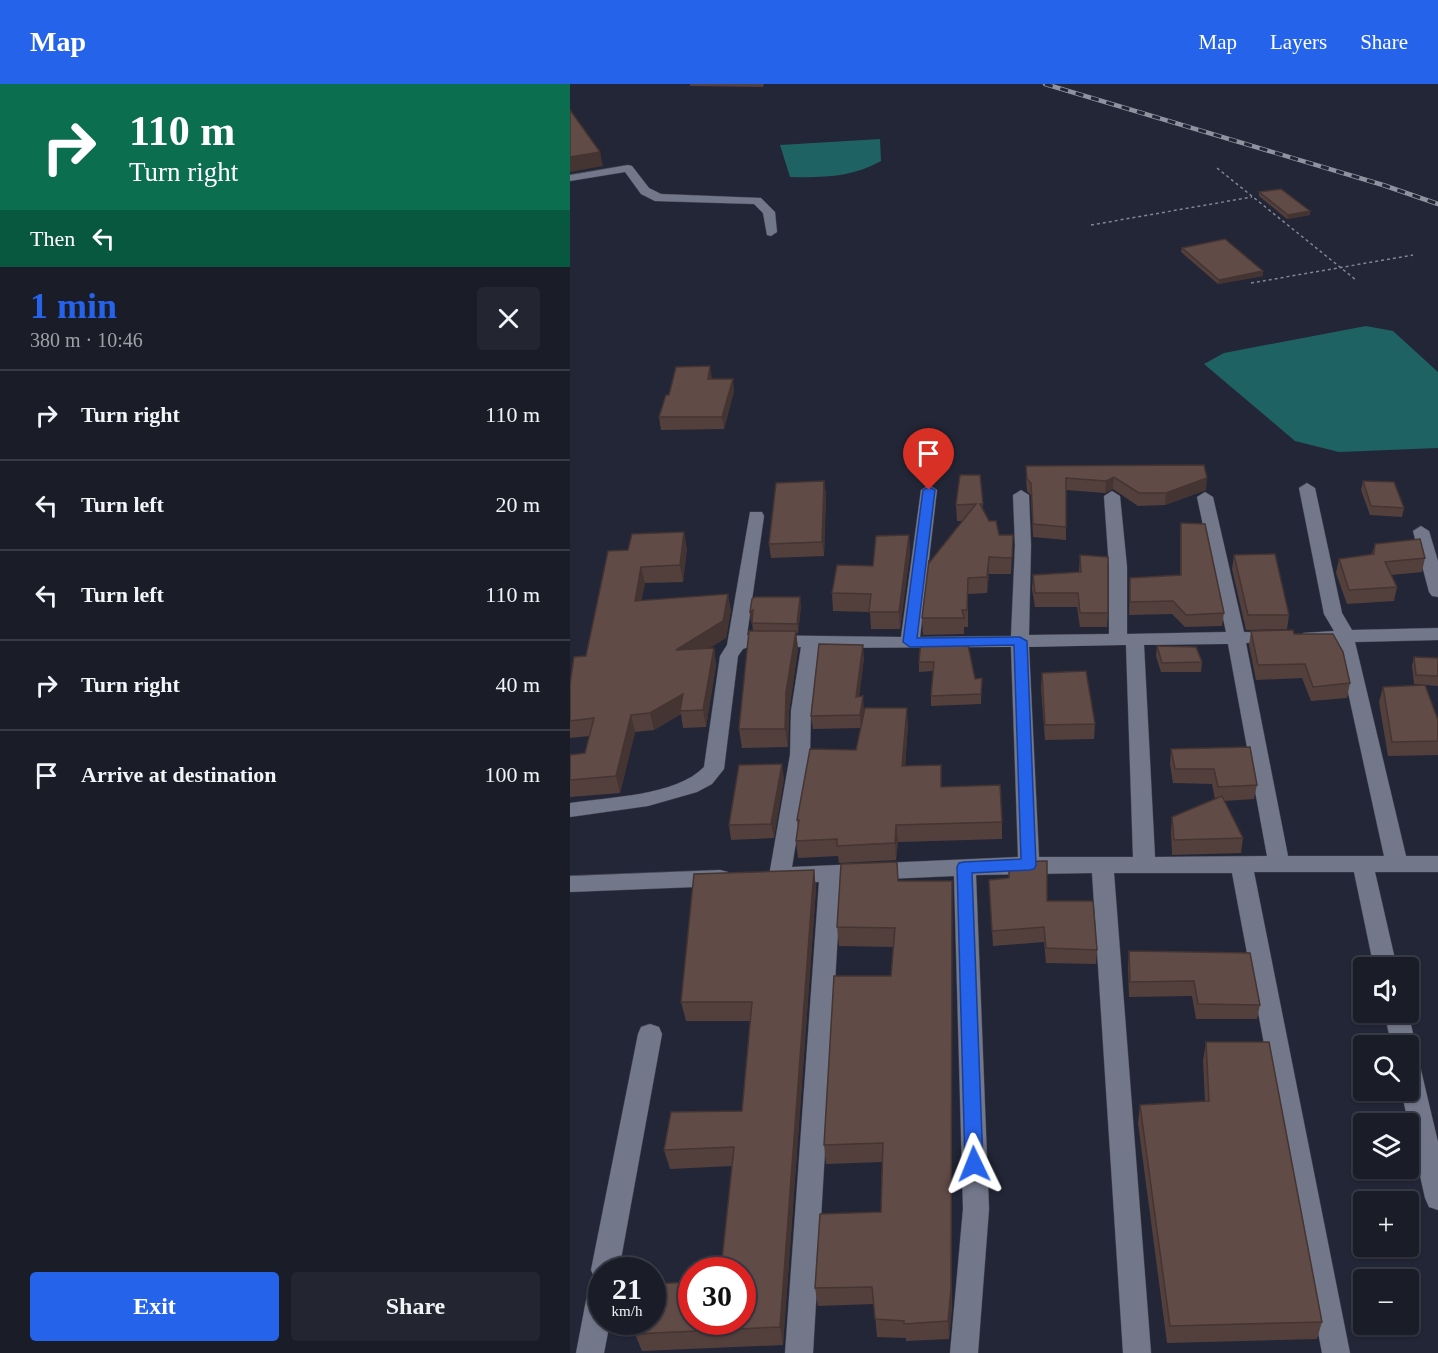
<!DOCTYPE html>
<meta charset="utf-8">
<style>
:root{--surface:#1a1c28;--page:#232530;--text:#f1f3f6;--muted:#9fa1a8;--line:#383a45;--accent:#2563eb}
body{margin:0;font-family:"Times New Roman",serif;background:var(--page);color:var(--text);height:100vh;display:flex;flex-direction:column;font-size:22px;white-space:nowrap}
*{box-sizing:border-box;margin:0}
p{font-size:20px;color:var(--muted)}
.icon{flex:none;width:33px;height:33px;fill:none;stroke:currentColor;stroke-width:2;stroke-linecap:round;stroke-linejoin:round}
.map{position:relative;flex:1;overflow:hidden}
.sheet{display:flex;flex-direction:column;background:var(--surface);width:570px}
.sheet>*{flex:none}
.hud{background:#0b6e4f;color:#fff;overflow:hidden}
.tools{position:absolute;left:783px;top:873px;display:grid;gap:12px}
.tools a{display:grid;place-items:center;width:66px;height:66px;border-radius:6px;background:var(--surface);box-shadow:0 2px 4px #0004,0 0 0 2px var(--line);font-size:30px}
.speed{position:absolute;left:18px;top:1173px;display:flex;gap:12px;font-size:30px;font-weight:700;text-align:center}
.speed>*{display:grid;place-content:center;width:78px;height:78px;border-radius:50%;background:var(--surface);box-shadow:0 2px 4px #0004,0 0 0 2px var(--line);line-height:1}
.speed small{font-size:15px;font-weight:400}
.speed .limit{border:9px solid #d22;background:#fff;color:#111}
.pin{position:absolute;display:grid;place-items:center;width:51px;height:51px;color:#fff;margin:-62px -26px;border-radius:50% 50% 50% 0;rotate:-45deg;box-shadow:0 0 6px #0007}
.pin .icon{rotate:45deg}
.me{position:absolute;width:66px;margin:-33px;rotate:358deg;stroke-linejoin:round;filter:drop-shadow(0 0 4px #0008)}
.turn{display:flex;align-items:center;gap:21px;height:126px;padding:0 30px;font-size:27px}
.turn .icon{width:78px;height:78px;stroke-width:2.5}
.turn b{display:block;font-size:42px;line-height:51px}
.then{display:flex;align-items:center;height:57px;padding:0 30px;background:#0003;gap:12px;font-size:22px}
.round{display:grid;place-items:center;flex:none;width:63px;height:63px;border-radius:6px;background:var(--page)}
.headline{display:flex;align-items:center;justify-content:space-between;height:102px;padding:0 30px}
h1{font-size:36px;font-weight:700;line-height:45px;color:var(--accent)}
.action{display:flex;gap:12px;margin-top:auto;padding:12px 30px}
.action a{flex:1;height:69px;border-radius:6px;background:var(--accent);color:#fff;font-size:24px;font-weight:700;line-height:69px;text-align:center}
.action a+a{background:var(--page);color:var(--text)}
ul{padding:0;list-style:none}
li{display:flex;align-items:center;gap:18px;height:90px;padding:0 30px;border-top:2px solid var(--line)}
li div{flex:1}
li b{display:block;font-size:22px}
li em{font-style:normal}
header{display:flex;align-items:center;gap:36px;box-sizing:border-box;height:84px;padding:0 30px;background:var(--accent);color:#fff}
header strong{font-size:28px}
nav{display:flex;gap:33px;margin-inline-start:auto;font-size:21px}
main{display:flex;flex:1;min-height:0}
.map>svg:first-child{display:block}
.water{fill:#1f6263}
.lines{fill:none;stroke-linecap:round;stroke-linejoin:round}
.minor-casing{stroke:#424451;stroke-width:1}
.path{stroke:#838593;stroke-width:1.5;stroke-dasharray:3 3;stroke-linecap:butt}
.minor{fill:#73778a;fill-rule:evenodd}
.rail-casing{stroke:#90929f;stroke-width:4.5}
.rail{stroke:#232636;stroke-width:3;stroke-dasharray:8;stroke-linecap:butt}
.wall{fill:#53403d}
.shaded-wall{fill:#443432}
.building{fill:#614b47;stroke:#443432;stroke-width:1.5}
.route{fill:#2563eb;stroke:#184099;stroke-width:1.5}
</style>
<header>
<strong>Map</strong>
<nav><a>Map</a><a>Layers</a><a>Share</a></nav>
</header>
<main>
<section class="sheet">
<div class="hud">
<div class="turn"><svg class="icon" aria-label="right" viewBox="0 0 24 24"><path d="M7 20v-9h11M14 6l5 5-5 5"/></svg><div><b>110 m</b>Turn right</div></div>
<div class="then">Then<svg class="icon" aria-label="left" viewBox="0 0 24 24"><path d="M17 20v-9H6M10 6l-5 5 5 5"/></svg></div>
</div>
<div class="headline"><div><h1>1 min</h1><p>380 m · 10:46</p></div><a class="round"><svg class="icon" aria-label="close" viewBox="0 0 24 24"><path d="M6 6l12 12M18 6L6 18"/></svg></a></div>
<ul>
<li><svg class="icon" aria-label="right" viewBox="0 0 24 24"><path d="M7 20v-9h11M14 6l5 5-5 5"/></svg><div><b>Turn right</b></div><em>110 m</em></li>
<li><svg class="icon" aria-label="left" viewBox="0 0 24 24"><path d="M17 20v-9H6M10 6l-5 5 5 5"/></svg><div><b>Turn left</b></div><em>20 m</em></li>
<li><svg class="icon" aria-label="left" viewBox="0 0 24 24"><path d="M17 20v-9H6M10 6l-5 5 5 5"/></svg><div><b>Turn left</b></div><em>110 m</em></li>
<li><svg class="icon" aria-label="right" viewBox="0 0 24 24"><path d="M7 20v-9h11M14 6l5 5-5 5"/></svg><div><b>Turn right</b></div><em>40 m</em></li>
<li><svg class="icon" aria-label="arrive" viewBox="0 0 24 24"><path d="M6 21V4h12l-3 4 3 4H6"/></svg><div><b>Arrive at destination</b></div><em>100 m</em></li>
</ul>
<div class="action"><a>Exit</a><a>Share</a></div>
</section>
<div class="map">
<svg width="868" height="1269" viewBox="0 0 868 1269">
<rect width="100%" height="100%" fill="#232636"/>
<path class="water" d="M 310,55 L 311,77 C 283,93 252,94 220,93 L 210,61 Z
M 796,242 L 823,247 L 868,288 L 868,364 L 769,368 L 725,357 L 634,280 L 654,269 Z"/>
<g class="lines">
<defs>
<path id="minor" d="M 58,81 L 62,82 L 79,104 L 91,110 L 191,114 L 205,128 L 207,148 L 201,152 L 197,151 L 193,129 L 184,120 L 85,117 L 71,110 L 55,88 L 0,97 L 0,91 Z
M 737,399 L 745,404 L 772,529 L 782,546 L 868,544 L 868,556 L 785,558 L 836,772 L 868,772 L 868,788 L 805,788 L 827,884 L 804,884 L 784,788 L 684,788 L 780,1269 L 752,1269 L 662,789 L 544,789 L 581,1269 L 553,1269 L 522,789 L 406,791 L 419,1125 L 408,1269 L 380,1269 L 393,1125 L 384,792 L 271,797 L 243,1269 L 215,1269 L 249,798 L 210,800 L 202,798 L 199,792 L 220,671 L 221,627 L 231,563 L 178,563 L 173,565 L 168,572 L 154,685 L 142,700 L 127,708 L 78,722 L 0,733 L 0,719 C 39,713 106,712 134,683 L 150,572 L 157,561 L 180,428 L 192,428 L 194,432 L 177,551 L 331,553 L 351,406 L 359,401 L 367,406 L 350,553 L 441,552 L 445,461 L 443,411 L 451,406 L 459,411 L 461,461 L 459,551 L 539,550 L 539,483 L 534,412 L 542,407 L 550,412 L 557,483 L 557,550 L 656,548 L 627,413 L 635,408 L 643,413 L 674,548 L 713,549 L 716,553 L 713,557 L 676,559 L 718,772 L 814,772 L 767,558 L 733,557 L 730,553 L 733,549 L 764,547 L 754,530 L 729,404 ZM 658,560 L 697,772 L 585,773 L 574,561 ZM 556,561 L 563,773 L 469,773 L 459,563 ZM 441,563 L 448,773 L 222,783 L 240,671 L 241,627 L 249,564 Z
M 851,442 L 859,447 L 868,477 L 868,513 L 862,512 L 859,508 L 843,447 Z
M 150,786 L 158,788 L 161,794 L 158,800 L 150,802 L 0,808 L 0,792 Z
M 814,928 L 838,928 L 846,962 L 843,969 L 838,971 L 838,962 L 822,962 Z
M 80,940 L 89,943 L 92,950 L 49,1186 L 32,1186 L 32,1238 L 40,1238 L 34,1269 L 6,1269 L 18,1206 L 22,1197 L 25,1195 L 21,1186 L 68,950 L 71,943 Z
M 838,972 L 847,975 L 850,982 L 868,1058 L 868,1126 L 859,1123 L 855,1114 L 831,1006 L 838,1006 Z"/>
</defs>
<use href="#minor" class="minor-casing"/>
<path class="path" d="M 647,84 L 786,196
M 521,141 L 682,113
M 681,199 L 843,171"/>
<use href="#minor" class="minor"/>
<defs>
<path id="rail" d="M 475,0 L 813,101 L 868,120"/>
</defs>
<use href="#rail" class="rail-casing"/>
<use href="#rail" class="rail"/>
</g>
<path class="wall" d="M 120,0 L 194,0 L 193,3 L 120,2 Z
M 689,108 L 740,127 L 740,131 L 717,135 L 689,112 Z
M 612,164 L 693,187 L 693,192 L 648,200 L 611,168 Z
M 142,295 L 164,307 L 154,345 L 91,346 L 89,333 L 99,311 Z
M 634,381 L 636,406 L 595,421 L 568,422 L 543,405 L 535,409 L 496,406 L 496,456 L 463,453 L 461,411 L 457,407 L 456,394 L 456,382 Z
M 410,391 L 413,425 L 419,437 L 429,451 L 443,451 L 441,490 L 419,490 L 417,509 L 398,510 L 398,543 L 394,543 L 394,550 L 353,551 L 352,534 L 359,479 L 392,437 L 387,437 L 386,421 Z
M 254,397 L 256,411 L 254,472 L 201,474 L 199,460 Z
M 793,397 L 834,424 L 832,433 L 800,431 L 791,406 Z
M 611,439 L 654,529 L 652,542 L 615,543 L 602,530 L 559,531 L 560,494 L 610,491 L 610,452 Z
M 339,451 L 340,469 L 330,545 L 301,545 L 300,528 L 263,527 L 262,509 L 303,482 Z
M 805,460 L 855,474 L 852,488 L 821,491 L 827,503 L 824,517 L 777,520 L 766,489 L 769,475 L 802,470 Z
M 117,464 L 113,498 L 75,499 L 71,517 L 161,526 L 156,554 L 139,564 L 144,564 L 146,581 L 136,643 L 113,644 L 111,630 L 84,646 L 65,648 L 50,709 L 0,713 L 0,671 L 15,669 L 19,652 L 0,654 L 0,601 L 16,572 L 58,466 Z
M 510,471 L 538,529 L 537,543 L 510,543 L 507,523 L 465,523 L 462,505 L 463,491 L 509,488 Z
M 664,471 L 719,531 L 717,545 L 676,546 L 662,485 Z
M 231,522 L 228,549 L 226,549 L 228,565 L 219,627 L 218,663 L 172,664 L 169,645 L 183,547 L 182,537 L 181,538 L 180,528 Z
M 681,547 L 724,550 L 780,599 L 777,614 L 741,617 L 732,594 L 686,596 L 679,561 Z
M 351,556 L 405,595 L 412,594 L 411,620 L 361,622 L 361,612 L 363,587 L 349,588 L 349,578 Z
M 587,562 L 632,578 L 631,588 L 591,588 L 586,572 Z
M 844,573 L 868,574 L 868,602 L 844,600 L 842,582 Z
M 294,574 L 289,613 L 294,626 L 293,636 L 338,641 L 335,682 L 432,738 L 432,755 L 328,758 L 326,776 L 269,779 L 268,772 L 228,774 L 226,757 L 228,745 L 227,736 L 286,666 L 291,644 L 243,645 L 241,632 Z
M 472,589 L 525,640 L 524,655 L 475,656 L 471,604 Z
M 813,603 L 868,636 L 868,671 L 818,672 L 809,618 Z
M 601,665 L 687,701 L 684,715 L 654,717 L 673,754 L 671,769 L 602,771 L 601,747 L 602,733 L 645,715 L 642,700 L 603,699 L 600,680 Z
M 214,694 L 204,754 L 161,756 L 159,741 Z
M 244,786 L 246,805 L 213,1261 L 72,1267 L 65,1250 L 172,1238 L 162,1082 L 100,1085 L 94,1066 L 172,1027 L 181,937 L 116,937 L 111,918 Z
M 439,794 L 477,817 L 527,866 L 526,880 L 476,879 L 474,858 L 423,862 L 419,796 Z
M 328,797 L 382,797 L 382,1223 L 379,1255 L 336,1257 L 336,1254 L 307,1253 L 304,1220 L 248,1222 L 245,1204 L 311,1128 L 312,1078 L 256,1080 L 254,1061 L 321,892 L 323,863 L 269,862 L 267,843 Z
M 559,867 L 690,921 L 687,935 L 626,935 L 622,912 L 559,913 L 558,881 Z
M 636,958 L 752,1238 L 747,1255 L 597,1259 L 568,1039 L 570,1021 L 635,1017 L 633,977 Z"/>
<path class="shaded-wall" d="M 30,68 L 33,82 L 0,88 L 0,73 Z
M 740,127 L 740,131 L 717,135 L 718,131 Z
M 693,187 L 693,192 L 648,200 L 649,196 Z
M 140,282 L 142,294 L 140,307 L 138,295 Z
M 163,295 L 164,307 L 154,345 L 152,333 Z
M 544,393 L 543,405 L 535,409 L 536,397 Z
M 637,394 L 636,406 L 595,421 L 596,409 Z
M 254,397 L 256,411 L 254,472 L 252,458 Z
M 114,448 L 117,464 L 113,498 L 110,481 Z
M 339,451 L 340,469 L 330,545 L 329,528 Z
M 419,473 L 419,490 L 417,509 L 417,493 Z
M 71,483 L 75,499 L 68,534 L 65,517 Z
M 158,510 L 161,526 L 156,554 L 109,583 L 106,566 Z
M 230,513 L 231,522 L 228,549 L 227,540 Z
M 183,526 L 185,535 L 181,538 L 180,528 Z
M 226,547 L 228,565 L 219,627 L 218,663 L 215,645 L 216,608 Z
M 293,561 L 294,574 L 287,626 L 286,613 Z
M 144,564 L 146,581 L 136,643 L 133,626 Z
M 113,610 L 110,627 L 111,630 L 84,646 L 80,629 Z
M 293,612 L 294,626 L 291,644 L 290,631 Z
M 337,624 L 338,641 L 334,699 L 332,682 Z
M 61,631 L 65,648 L 50,709 L 46,692 Z
M 212,680 L 214,694 L 204,754 L 201,740 Z
M 326,741 L 328,758 L 326,776 L 325,759 Z
M 244,786 L 246,805 L 213,1261 L 210,1243 Z
M 382,797 L 382,1223 L 379,1255 L 378,1237 Z"/>
<path class="building" d="M 0,26 L 30,68 L 0,73 Z
M 711,105 L 740,127 L 718,131 L 689,108 Z
M 655,155 L 693,187 L 649,196 L 612,164 Z
M 140,282 L 138,295 L 163,295 L 152,333 L 89,333 L 96,311 L 99,311 L 106,283 Z
M 634,381 L 637,394 L 596,409 L 569,409 L 544,393 L 536,397 L 496,394 L 496,443 L 463,440 L 461,399 L 457,395 L 456,382 Z
M 390,391 L 410,391 L 413,420 L 410,420 L 419,437 L 426,437 L 429,451 L 443,451 L 442,474 L 419,473 L 417,493 L 398,494 L 397,526 L 392,526 L 394,534 L 352,534 L 359,476 L 359,479 L 406,420 L 386,421 Z
M 254,397 L 252,458 L 199,460 L 206,399 Z
M 793,397 L 824,398 L 834,424 L 801,422 Z
M 611,439 L 635,440 L 654,529 L 616,531 L 603,517 L 560,518 L 560,494 L 611,491 Z
M 114,448 L 110,481 L 71,483 L 65,517 L 158,510 L 153,537 L 106,566 L 144,564 L 133,626 L 110,627 L 113,610 L 80,629 L 61,631 L 46,692 L 0,696 L 0,671 L 15,669 L 24,634 L 0,637 L 0,601 L 4,573 L 16,572 L 38,467 L 58,466 L 62,450 Z
M 339,451 L 329,528 L 299,528 L 301,510 L 262,509 L 267,481 L 303,482 L 306,452 Z
M 850,455 L 855,474 L 815,478 L 827,503 L 779,506 L 769,475 L 804,470 L 805,460 Z
M 705,470 L 719,531 L 678,531 L 664,471 Z
M 510,471 L 538,473 L 538,529 L 510,529 L 508,509 L 465,509 L 463,491 L 511,488 Z
M 185,513 L 230,513 L 227,540 L 182,539 L 183,526 L 180,528 L 182,515 Z
M 723,546 L 724,550 L 763,550 L 773,568 L 780,599 L 743,603 L 735,580 L 688,581 L 681,547 Z
M 179,547 L 226,547 L 216,608 L 215,645 L 169,645 Z
M 351,556 L 397,556 L 405,595 L 412,594 L 411,610 L 361,612 L 364,578 L 349,578 Z
M 249,560 L 293,561 L 286,613 L 293,612 L 290,631 L 241,632 Z
M 587,562 L 626,563 L 632,578 L 592,579 Z
M 844,573 L 868,574 L 868,592 L 846,591 Z
M 516,587 L 525,640 L 475,641 L 472,589 Z
M 855,601 L 868,636 L 868,657 L 822,658 L 813,603 Z
M 295,624 L 337,624 L 332,682 L 371,681 L 371,703 L 430,701 L 432,738 L 326,741 L 325,759 L 267,762 L 267,755 L 226,757 L 229,736 L 227,736 L 240,665 L 286,666 Z
M 680,663 L 687,701 L 648,703 L 644,685 L 605,685 L 601,665 Z
M 212,680 L 201,740 L 159,741 L 169,681 Z
M 652,712 L 673,754 L 604,756 L 602,733 Z
M 477,777 L 477,817 L 523,817 L 527,866 L 476,864 L 474,843 L 422,847 L 419,796 L 439,794 L 439,778 Z
M 327,778 L 328,797 L 382,797 L 381,1205 L 378,1237 L 334,1240 L 334,1237 L 305,1235 L 302,1203 L 245,1204 L 250,1130 L 311,1128 L 313,1059 L 254,1061 L 264,892 L 321,892 L 325,844 L 267,843 L 271,780 Z
M 244,786 L 210,1243 L 65,1250 L 66,1238 L 82,1238 L 82,1200 L 122,1198 L 122,1238 L 172,1238 L 172,1186 L 151,1186 L 164,1063 L 94,1066 L 101,1028 L 172,1027 L 182,918 L 111,918 L 124,790 Z
M 559,867 L 680,869 L 690,921 L 628,920 L 624,897 L 560,898 Z
M 636,958 L 699,958 L 752,1238 L 600,1242 L 570,1021 L 639,1017 Z"/>
<path class="route" d="M 359,403 L 365,406 L 347,554 L 450,553 L 457,557 L 466,781 L 464,785 L 459,786 L 402,789 L 413,1080 L 411,1085 L 404,1088 L 398,1085 L 395,1080 L 387,783 L 389,779 L 394,778 L 451,775 L 444,561 L 340,563 L 333,558 L 353,406 Z"/>
</svg>
<div class="tools">
<a><svg class="icon" aria-label="sound" viewBox="0 0 24 24"><path d="M4 9h4l5-4v14l-5-4H4zM17 9q2 3 0 6"/></svg></a>
<a><svg class="icon" aria-label="search" viewBox="0 0 24 24"><circle cx="10" cy="10" r="6"/><path d="M15 15l6 6"/></svg></a>
<a><svg class="icon" aria-label="layers" viewBox="0 0 24 24"><path d="M12 4l9 5-9 5-9-5zM3 14l9 5 9-5"/></svg></a>
<a>+</a>
<a>−</a>
</div>
<div class="speed"><div>21<small>km/h</small></div><div class="limit">30</div></div>
<div class="pin" style="left:359px;top:406px;background:#d93025"><svg class="icon" aria-label="arrive" viewBox="0 0 24 24"><path d="M6 21V4h12l-3 4 3 4H6"/></svg></div>
<svg class="me" style="left:404px;top:1080px" viewBox="-20 -20 40 40"><path d="M0-17L14 15 0 8-14 15z" fill="#2563eb" stroke="#fff" stroke-width="4"/></svg>
</div>
</main>
